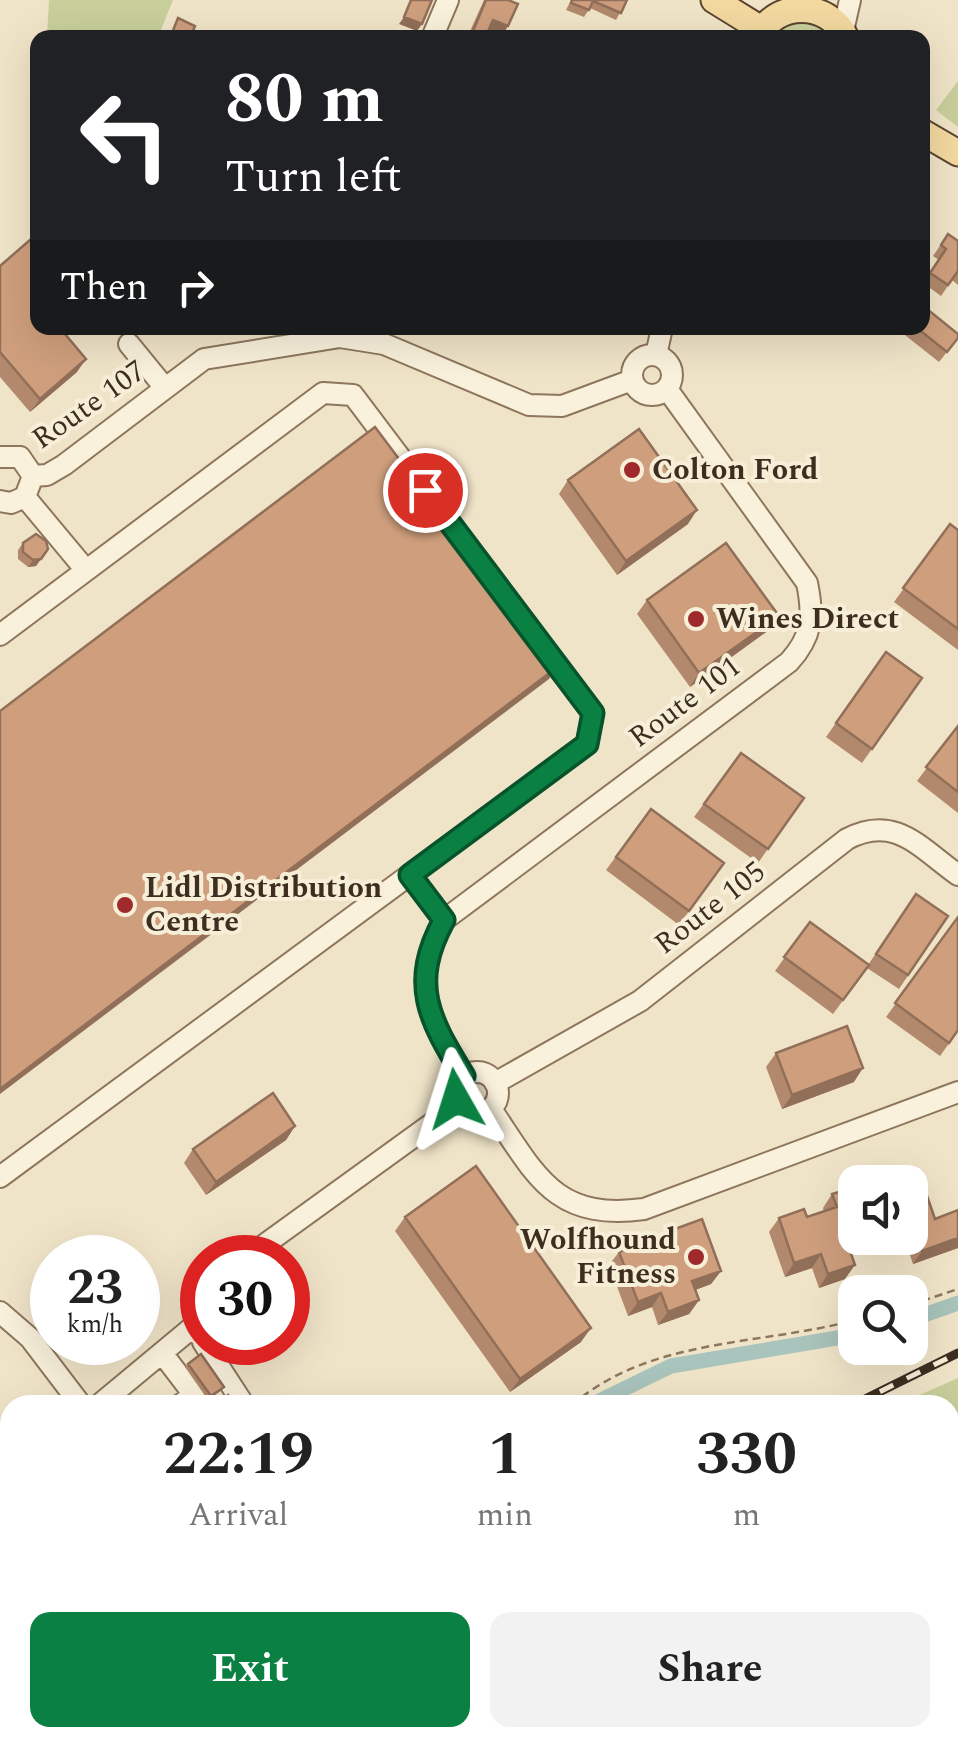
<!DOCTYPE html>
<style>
:root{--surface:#fff;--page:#f2f2f2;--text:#222;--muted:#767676;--accent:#0b8043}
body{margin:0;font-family:Spectral,serif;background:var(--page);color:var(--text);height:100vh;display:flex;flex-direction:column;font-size:38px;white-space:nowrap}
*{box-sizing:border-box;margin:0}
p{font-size:32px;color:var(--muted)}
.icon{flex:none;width:55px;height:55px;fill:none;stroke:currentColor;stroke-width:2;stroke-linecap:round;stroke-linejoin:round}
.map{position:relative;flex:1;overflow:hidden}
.side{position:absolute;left:0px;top:1395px;width:960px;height:352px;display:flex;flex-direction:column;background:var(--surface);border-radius:30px 30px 0 0;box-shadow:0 10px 40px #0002}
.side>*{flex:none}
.banner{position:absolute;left:30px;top:30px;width:900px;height:305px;border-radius:20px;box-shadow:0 10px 40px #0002;background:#202124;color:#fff;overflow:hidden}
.controls{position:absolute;left:838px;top:1165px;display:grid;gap:20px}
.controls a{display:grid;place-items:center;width:90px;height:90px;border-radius:20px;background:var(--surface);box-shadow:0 10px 40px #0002;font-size:50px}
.speed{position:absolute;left:30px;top:1235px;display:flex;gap:20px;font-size:50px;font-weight:700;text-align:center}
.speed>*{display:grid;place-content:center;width:130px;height:130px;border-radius:50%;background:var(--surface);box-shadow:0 10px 40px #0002;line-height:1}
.speed small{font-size:25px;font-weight:400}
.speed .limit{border:15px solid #d22;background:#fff;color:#111}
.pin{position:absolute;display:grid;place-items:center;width:85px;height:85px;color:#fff;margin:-42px;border:5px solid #fff;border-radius:50%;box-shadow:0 2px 10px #0007}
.me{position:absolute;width:110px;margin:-55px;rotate:354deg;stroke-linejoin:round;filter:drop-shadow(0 0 8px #0008)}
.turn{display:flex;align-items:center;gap:35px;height:210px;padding:0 30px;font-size:45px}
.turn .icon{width:130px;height:130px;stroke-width:2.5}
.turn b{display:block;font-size:70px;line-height:85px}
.then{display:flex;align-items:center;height:95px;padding:0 30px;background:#0003;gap:20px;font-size:38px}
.eta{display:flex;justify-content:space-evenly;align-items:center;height:170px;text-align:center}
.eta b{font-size:60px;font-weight:700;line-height:70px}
.button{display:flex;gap:20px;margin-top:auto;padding:20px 30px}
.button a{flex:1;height:115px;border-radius:20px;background:var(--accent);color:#fff;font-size:40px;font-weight:700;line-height:115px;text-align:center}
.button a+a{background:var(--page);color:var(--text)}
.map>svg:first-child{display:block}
.green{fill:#c9cf9b}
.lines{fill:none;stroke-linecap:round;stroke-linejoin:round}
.canal{stroke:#a9c4bc;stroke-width:15}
.minor-casing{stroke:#8d765c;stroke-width:24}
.major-casing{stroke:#5b4430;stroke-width:29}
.path{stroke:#8d765c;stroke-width:2.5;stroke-dasharray:8 5;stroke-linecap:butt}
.minor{stroke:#faf1dc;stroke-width:20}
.major{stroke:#f3d9a0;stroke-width:25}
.rail-casing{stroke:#3d2e20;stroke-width:9}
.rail{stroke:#f7eed8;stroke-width:5;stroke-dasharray:15;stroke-linecap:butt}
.wall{fill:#b2896c}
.shaded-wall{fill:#916f58}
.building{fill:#cf9f7d;stroke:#916f58;stroke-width:2.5}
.route-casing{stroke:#07532c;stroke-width:25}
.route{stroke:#0b8043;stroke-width:18}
.poi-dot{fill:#9e2a2b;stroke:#f7eed8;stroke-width:4}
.labels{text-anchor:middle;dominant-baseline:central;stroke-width:8;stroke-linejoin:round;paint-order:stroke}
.street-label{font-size:30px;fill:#3d2e20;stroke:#f7eed8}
.poi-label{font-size:30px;font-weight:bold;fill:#3d2e20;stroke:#f7eed8;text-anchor:start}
</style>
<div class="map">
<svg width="958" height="1746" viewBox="0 0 958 1746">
<rect width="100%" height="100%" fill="#f0e4c8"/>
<path class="green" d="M 49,0 L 173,0 L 158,37 L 47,37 Z
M 805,14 L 836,38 L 767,38 L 772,28 Z
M 958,81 L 958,127 L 936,110 Z
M 958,1378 L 958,1746 L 253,1746 L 268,1738 L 950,1738 L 950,1405 L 897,1405 Z
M 0,1465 L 10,1479 L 10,1714 L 0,1715 Z"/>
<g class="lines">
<path class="canal" d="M 910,1320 L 958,1303
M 591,1405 L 671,1366 L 855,1335
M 19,1738 L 133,1746
M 174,1746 L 191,1738"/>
<defs>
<path id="minor" d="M 843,31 L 850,0
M 432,38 L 448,0
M 129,344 L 165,388
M632 375a20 20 0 1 1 40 0a20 20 0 1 1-40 0Z
M 656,355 L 662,328
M 0,457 L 20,457 L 33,476 L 25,497 L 11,503 L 0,501
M 33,476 L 47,475 L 64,465 L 204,359 L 340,337 L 384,344 L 529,405 L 562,406 L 632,380
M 25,497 L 85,569
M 0,635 L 323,393 L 353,395 L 593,713 L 587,744 L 0,1177
M 410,875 L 444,920
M456 1093a21 21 0 1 1 42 0a21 21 0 1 1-42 0Z
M 464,1076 C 429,1019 409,984 444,920 L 789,662 C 812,637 814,616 807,583 L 667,389
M 495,1083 L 640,1001 L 847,839 C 895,814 919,847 958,875
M 491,1109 C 536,1175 554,1221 644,1209 L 958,1092
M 246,1258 L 459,1104
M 0,1312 L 30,1338 L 81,1405
M 199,1335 C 192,1322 194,1305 202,1292
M 203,1342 L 244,1405
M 162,1353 L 194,1395 L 180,1405
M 99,1405 L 194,1326"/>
<path id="major" d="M 714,0 L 761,29
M 758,38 C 774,0 829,0 846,38
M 922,132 L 958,153"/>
</defs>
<use href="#minor" class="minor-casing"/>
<use href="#major" class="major-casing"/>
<path class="path" d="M 910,1305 L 958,1289
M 572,1405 C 651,1337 759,1346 855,1320
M 0,1722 L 10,1722
M 57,1746 L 58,1738"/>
<use href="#minor" class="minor"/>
<use href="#major" class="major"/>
<defs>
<path id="rail" d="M 853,1405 L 958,1353
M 200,1746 L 217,1738"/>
</defs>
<use href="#rail" class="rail-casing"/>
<use href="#rail" class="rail"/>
</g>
<path class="wall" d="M 484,0 L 508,0 L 508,26 L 501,37 L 488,31 L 485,38 L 467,38 Z
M 571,0 L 627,0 L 616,20 L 590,8 L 584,17 L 566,10 Z
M 948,234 L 958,241 L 958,285 L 952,280 L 941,296 L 923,283 L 939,260 L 933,256 Z
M 0,266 L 38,328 L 77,372 L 30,412 L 0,377 Z
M 896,328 L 922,328 L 958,338 L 939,362 Z
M 568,480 L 688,524 L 617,575 L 559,494 Z
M 950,524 L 958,530 L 958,650 L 894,602 Z
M 23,543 L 48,549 L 36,566 L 28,567 L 18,559 L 18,550 Z
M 647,600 L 769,630 L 690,687 L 637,614 Z
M 886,652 L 922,678 L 862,763 L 826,737 Z
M 958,726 L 958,813 L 917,781 Z
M 741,753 L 804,798 L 758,863 L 694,817 Z
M 651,809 L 724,863 L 679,925 L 606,870 Z
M 916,894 L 948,916 L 899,989 L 867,968 L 833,1014 L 775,971 L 810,922 L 868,965 Z
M 958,917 L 958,1031 L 940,1056 L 886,1017 Z
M 776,1053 L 854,1082 L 782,1109 L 766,1067 Z
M 295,1126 L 286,1140 L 206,1195 L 184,1163 L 193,1149 Z
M 910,1184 L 935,1219 L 958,1210 L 958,1248 L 913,1264 L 904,1238 L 910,1238 Z
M 832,1194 L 855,1238 L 874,1238 L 866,1249 L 851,1254 L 845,1279 L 819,1288 L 812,1268 L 785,1277 L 769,1232 L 779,1218 L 807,1217 L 824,1212 L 823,1208 Z
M 405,1217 L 581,1342 L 510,1392 L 395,1231 Z
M 672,1230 L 721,1271 L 711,1284 L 695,1290 L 699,1300 L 689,1314 L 658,1325 L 652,1307 L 628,1316 L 609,1265 L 619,1252 L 651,1251 L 663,1247 L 663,1244 Z
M 188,1364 L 224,1387 L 222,1390 L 208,1400 L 185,1367 Z"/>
<path class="shaded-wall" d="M 404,17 L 422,24 L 417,31 L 399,24 Z
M 493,20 L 508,26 L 501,37 L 485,30 Z
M 86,359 L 77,372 L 30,412 L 40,399 Z
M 697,510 L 688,524 L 617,575 L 626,561 Z
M 41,559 L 36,566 L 28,567 L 33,560 Z
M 779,616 L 769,630 L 690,687 L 699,673 Z
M 556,668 L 549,679 L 0,1094 L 0,1089 Z
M 863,1068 L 854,1082 L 782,1109 L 792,1095 Z
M 295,1126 L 286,1140 L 206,1195 L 216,1182 Z
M 869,1238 L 874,1238 L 866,1249 L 838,1259 L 848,1245 Z
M 958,1238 L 958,1248 L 913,1264 L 922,1251 Z
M 821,1254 L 812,1268 L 785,1277 L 794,1263 Z
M 855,1265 L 845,1279 L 819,1288 L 828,1274 Z
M 721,1271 L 711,1284 L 682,1295 L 692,1281 Z
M 661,1293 L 652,1307 L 628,1316 L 638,1302 Z
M 699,1300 L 689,1314 L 658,1325 L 668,1312 Z
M 591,1328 L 581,1342 L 510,1392 L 520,1379 Z"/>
<path class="building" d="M 411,0 L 432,0 L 422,24 L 404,17 Z
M 486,0 L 508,0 L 518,4 L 508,26 L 493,20 L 485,38 L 470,38 Z
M 572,0 L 627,0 L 621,13 L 593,1 L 589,10 L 571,3 Z
M 178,18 L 195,26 L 190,38 L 170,38 Z
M 38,233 L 38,328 L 60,328 L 86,359 L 40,399 L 0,352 L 0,266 Z
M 948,234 L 958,241 L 958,271 L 948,285 L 930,273 L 946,249 L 941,245 Z
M 922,305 L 958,334 L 958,338 L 947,352 L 917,328 L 922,328 Z
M 375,427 L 556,668 L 0,1089 L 0,711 Z
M 639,429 L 697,510 L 626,561 L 568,480 Z
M 950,524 L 958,530 L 958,629 L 903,588 Z
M 36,534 L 46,541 L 48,549 L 41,559 L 33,560 L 23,552 L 23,543 Z
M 726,543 L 779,616 L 699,673 L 647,600 Z
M 886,652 L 922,678 L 872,749 L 836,723 Z
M 958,726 L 958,792 L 926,767 Z
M 741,753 L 804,798 L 768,849 L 704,804 Z
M 651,809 L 724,863 L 689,911 L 616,857 Z
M 916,894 L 948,916 L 908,975 L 876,954 Z
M 958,917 L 958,1030 L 949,1043 L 895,1003 Z
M 810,922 L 869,965 L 843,1000 L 784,957 Z
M 847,1026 L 863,1068 L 792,1095 L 776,1053 Z
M 273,1093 L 295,1126 L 216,1182 L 193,1149 Z
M 476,1166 L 591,1328 L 520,1379 L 405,1217 Z
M 915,1182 L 925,1190 L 935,1219 L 958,1210 L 958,1238 L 922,1251 L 910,1213 L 910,1184 Z
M 855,1187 L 855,1238 L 869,1238 L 848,1245 L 855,1265 L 828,1274 L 821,1254 L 794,1263 L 779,1218 L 804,1209 L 807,1217 L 837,1207 L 832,1194 Z
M 702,1219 L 721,1271 L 692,1281 L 699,1300 L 668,1312 L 661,1293 L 638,1302 L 619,1252 L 648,1241 L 651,1251 L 676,1242 L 672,1230 Z
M 201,1354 L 224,1387 L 211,1396 L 188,1364 Z
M 228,1395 L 235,1405 L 221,1405 L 219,1403 Z"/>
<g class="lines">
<defs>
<path id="route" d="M 425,490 L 593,713 L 587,744 L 410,875 L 444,920 C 409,984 429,1019 464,1076 L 457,1086 L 456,1099"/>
</defs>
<use href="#route" class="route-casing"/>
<use href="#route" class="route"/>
</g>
<g class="poi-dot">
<circle cx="632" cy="470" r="10"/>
<circle cx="696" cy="619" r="10"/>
<circle cx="125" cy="905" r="10"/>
<circle cx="696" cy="1257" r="10"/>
</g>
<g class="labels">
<g class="street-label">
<text transform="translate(89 405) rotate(-35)">Route 107</text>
<text transform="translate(685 702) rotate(-37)">Route 101</text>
<text transform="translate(710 908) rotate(-38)">Route 105</text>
</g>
<g class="poi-label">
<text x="652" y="470">Colton Ford</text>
<text x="716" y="619">Wines Direct</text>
<text x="145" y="888">Lidl Distribution<tspan x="145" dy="34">Centre</tspan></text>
<text x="676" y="1240" text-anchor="end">Wolfhound<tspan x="676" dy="34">Fitness</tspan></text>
</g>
</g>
</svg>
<div class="controls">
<a><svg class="icon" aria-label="sound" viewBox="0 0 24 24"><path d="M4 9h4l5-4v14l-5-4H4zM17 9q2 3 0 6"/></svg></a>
<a><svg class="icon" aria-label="search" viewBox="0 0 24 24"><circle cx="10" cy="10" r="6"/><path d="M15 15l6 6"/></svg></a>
</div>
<div class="speed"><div>23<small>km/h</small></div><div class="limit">30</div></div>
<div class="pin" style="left:425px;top:490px;background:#d93025"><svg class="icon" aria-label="arrive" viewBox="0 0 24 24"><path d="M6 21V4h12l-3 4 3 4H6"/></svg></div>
<svg class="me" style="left:456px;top:1099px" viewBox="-20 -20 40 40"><path d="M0-17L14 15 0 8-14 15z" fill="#0b8043" stroke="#fff" stroke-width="4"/></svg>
<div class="banner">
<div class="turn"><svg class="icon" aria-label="left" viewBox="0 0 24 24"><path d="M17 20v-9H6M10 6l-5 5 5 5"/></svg><div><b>80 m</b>Turn left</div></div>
<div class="then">Then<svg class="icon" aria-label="right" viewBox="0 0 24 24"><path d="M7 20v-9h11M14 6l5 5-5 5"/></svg></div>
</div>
<section class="side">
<div class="eta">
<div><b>22:19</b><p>Arrival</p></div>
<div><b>1</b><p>min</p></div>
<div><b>330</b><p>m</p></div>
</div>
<div class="button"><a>Exit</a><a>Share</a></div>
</section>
</div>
